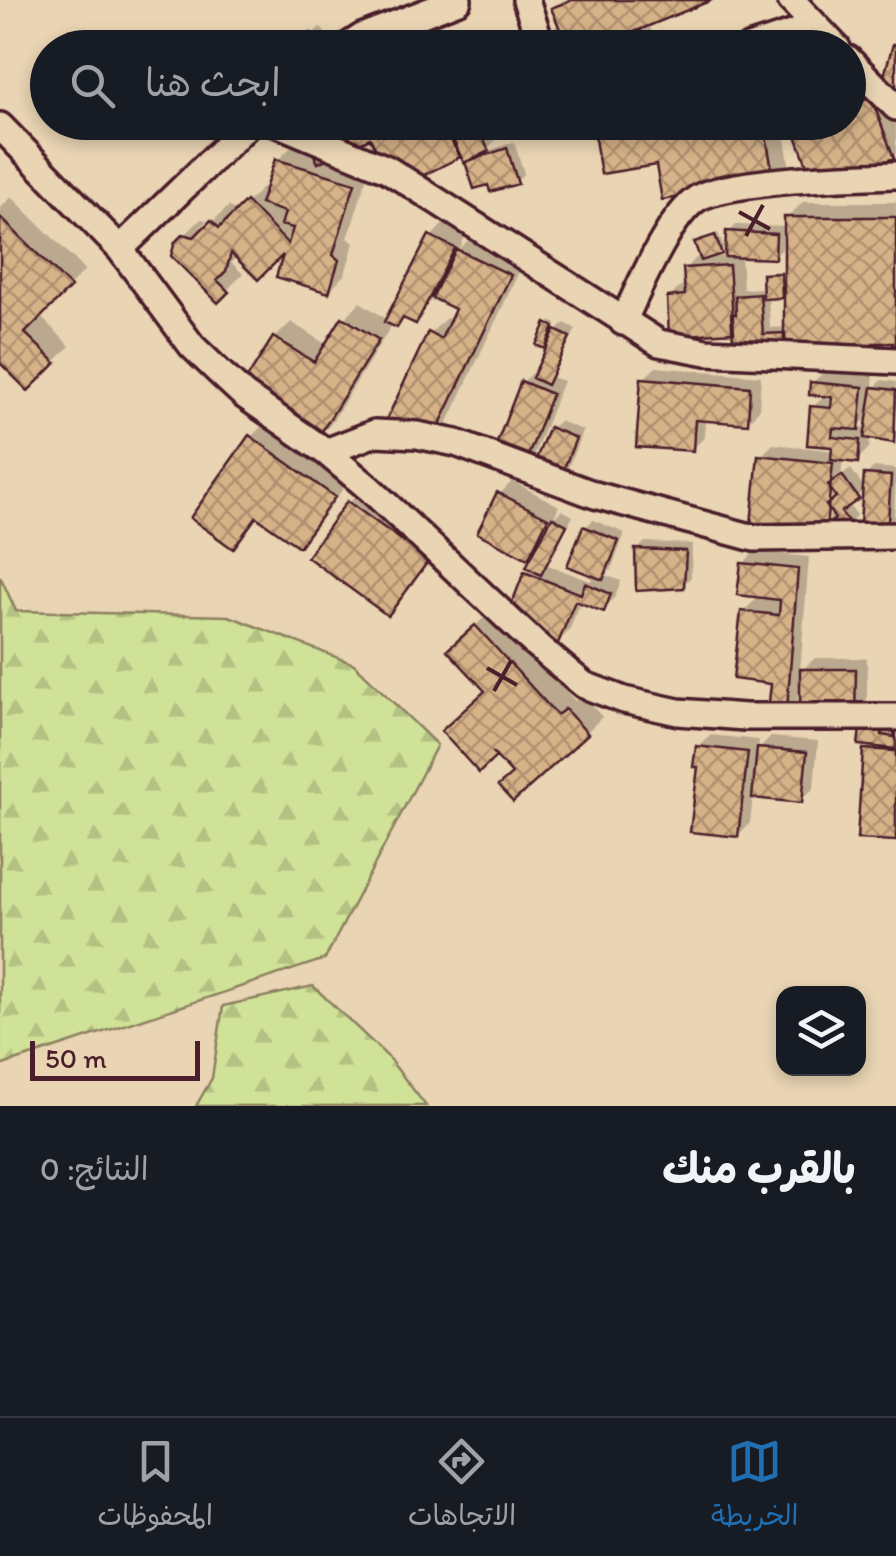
<!DOCTYPE html>
<html lang="ar">
<head>
<meta charset="utf-8">
<style>
  body { margin:0; font-family:Itim,"Playpen Sans Arabic",sans-serif; background:#20242c; color:#f1f3f6; direction:rtl }
  .controls { position:absolute; right:30px; bottom:30px; display:grid; overflow:hidden; border-radius:20px; box-shadow:0 5px 15px #0003 }
  .controls button { width:90px; height:90px; display:grid; place-items:center; padding:0; border:0; border-bottom:2px solid #363941; background:#171b24; color:#f1f3f6; font:50px sans-serif }
  .scale { position:absolute; left:30px; bottom:25px; width:170px; box-sizing:border-box; padding-left:10px; border:5px solid #4a1f2b; border-top:0; font-size:28px; line-height:35px; white-space:nowrap; color:#4a1f2b; -webkit-text-stroke:8px #e9d4b3; paint-order:stroke }
  .list { margin:0; padding:0; list-style:none }
  h2 { display:flex; justify-content:space-between; align-items:center; height:130px; margin:0; padding:0 40px; font-size:42px }
  h2 small { font-size:32px; font-weight:400; color:#9ea1a6 }
  .icon { flex:none; width:55px; height:55px; fill:none; stroke:currentColor; stroke-width:2; stroke-linecap:round; stroke-linejoin:round }
  .map { position:relative; flex:none; width:896px; height:1106px; overflow:hidden; direction:ltr }
  .search { position:absolute; background:#171b24; box-shadow:0 5px 15px #0003; left:30px; right:30px; top:30px; height:110px; display:flex; align-items:center; gap:25px; box-sizing:border-box; padding:0 35px; border-radius:55px; color:#9ea1a6; font-size:38px }
  .sheet { height:310px; background:#171b24 }
  nav { display:flex; justify-content:space-around; align-items:center; box-sizing:border-box; height:140px; border-top:2px solid #363941; background:#171b24; font-size:28px; color:#9ea1a6 }
  nav a { display:grid; justify-items:center; gap:5px }
  nav .on { color:#1f6fb2 }
  .map>svg:first-child { display:block }
</style>
</head>
<body>
<div class="map">
<svg width="896" height="1106" viewBox="0 0 896 1106">
  <defs>
    <pattern id="forest-firs" width="22" height="20" patternUnits="userSpaceOnUse" patternTransform="scale(2.5)"><rect width="22" height="20" fill="#cfe297"/><path d="M5 1l3.5 6h-7zM16 11l3.5 6h-7z" fill="#b3c182"/></pattern>
    <pattern id="building-cross-hatch" width="8" height="8" patternUnits="userSpaceOnUse" patternTransform="scale(2.5)"><rect width="8" height="8" fill="#d6b288"/><path d="M0 0l8 8M0 8l8-8" fill="none" stroke="#b0906f"/></pattern>
  </defs>
  <rect width="100%" height="100%" fill="#e9d4b3"/>
  <filter id="ink" filterUnits="userSpaceOnUse"><feTurbulence type="fractalNoise" baseFrequency=".01" numOctaves="2"/><feDisplacementMap in="SourceGraphic" scale="20" xChannelSelector="R" yChannelSelector="G"/><feConvolveMatrix kernelMatrix="1 2 1 2 8 2 1 2 1" color-interpolation-filters="sRGB"/></filter>
  <g filter="url(#ink)">
    <!-- forest -->
    <path fill="url(#forest-firs)" stroke="#8c8061" stroke-width="2.5" d="M 0,576 L 16,611 L 229,616 L 354,664 L 437,745 L 325,959 L 0,1066 Z
      M 313,986 L 387,1056 L 426,1106 L 196,1106 L 212,1078 L 223,1006 Z"/>
    <!-- shadow -->
    <path fill="#0003" fill-rule="evenodd" d="M 563,0 L 706,0 L 648,23 L 659,48 L 551,48 L 546,36 L 560,22 L 554,9 Z
      M 464,23 L 477,48 L 415,48 Z
      M 320,27 L 333,41 L 326,48 L 298,48 Z
      M 896,44 L 896,153 L 893,156 L 848,122 L 848,54 L 863,92 L 884,84 Z
      M 300,122 L 486,122 L 495,141 L 484,152 L 514,142 L 524,173 L 517,181 L 489,182 L 476,186 L 462,151 L 458,155 L 371,134 L 330,155 L 370,167 L 348,238 L 354,243 L 345,274 L 329,291 L 288,246 L 238,256 L 231,262 L 243,274 L 218,299 L 177,243 L 201,219 L 207,220 L 201,227 L 204,230 L 229,206 L 237,213 L 263,187 L 267,191 L 278,160 L 294,144 L 314,150 Z
      M 595,122 L 782,122 L 789,163 L 773,179 L 658,162 Z
      M 12,197 L 85,270 L 40,316 L 70,346 L 28,388 L 0,360 L 0,208 Z
      M 803,202 L 896,202 L 896,354 L 895,341 L 888,341 L 872,360 L 736,351 L 737,326 L 669,298 L 682,285 L 686,285 L 685,269 L 697,257 L 702,256 L 697,242 L 701,239 L 718,233 L 724,248 L 716,256 L 727,257 L 728,233 L 736,225 L 787,227 L 787,218 ZM 783,229 L 787,229 L 787,271 L 768,272 L 764,275 L 765,288 L 743,289 L 741,255 L 774,257 L 782,249 ZM 787,289 L 787,327 L 770,328 L 768,296 L 781,295 Z
      M 443,224 L 465,236 L 460,249 L 474,234 L 525,259 L 446,426 L 430,442 L 430,334 L 446,318 L 452,321 L 458,307 L 434,296 L 415,321 L 406,316 L 397,325 L 393,323 L 330,425 L 313,441 L 275,338 L 291,322 L 327,345 L 344,319 L 360,302 L 388,320 L 431,237 Z
      M 551,321 L 556,324 L 549,339 L 565,323 L 576,329 L 551,377 L 563,381 L 532,460 L 520,472 L 523,382 L 535,370 L 538,371 L 554,336 L 544,346 Z
      M 656,367 L 761,376 L 759,410 L 747,422 L 706,419 L 705,437 L 692,449 L 643,379 Z
      M 825,371 L 874,376 L 872,390 L 882,380 L 896,382 L 896,438 L 893,440 L 870,437 L 869,448 L 857,460 L 843,459 L 841,476 L 851,469 L 865,489 L 866,475 L 874,467 L 896,469 L 894,527 L 886,535 L 862,533 L 865,490 L 848,504 L 857,515 L 835,535 L 830,529 L 824,534 L 804,532 L 804,528 L 754,522 L 761,456 L 773,444 L 835,451 L 835,445 L 810,443 L 813,407 L 827,394 L 812,392 L 812,383 ZM 870,415 L 868,428 L 858,427 ZM 827,496 L 832,496 L 829,524 L 824,524 Z
      M 267,421 L 349,480 L 315,528 L 299,544 L 259,516 L 233,546 L 251,437 Z
      M 559,421 L 583,430 L 567,470 L 559,478 L 551,428 Z
      M 512,481 L 559,506 L 553,519 L 562,510 L 573,516 L 548,565 L 590,581 L 597,575 L 585,528 L 593,520 L 625,533 L 611,570 L 605,575 L 621,581 L 615,597 L 603,609 L 581,600 L 569,631 L 557,643 L 526,573 L 532,567 L 540,542 L 527,556 L 500,494 Z
      M 365,487 L 443,543 L 404,596 L 388,612 L 349,503 Z
      M 645,542 L 692,544 L 691,577 L 683,585 L 637,550 Z
      M 755,551 L 809,557 L 800,672 L 815,658 L 867,658 L 867,705 L 854,718 L 798,694 L 797,707 L 785,719 L 774,682 L 743,612 L 760,595 L 743,564 Z
      M 492,610 L 575,701 L 582,694 L 602,717 L 586,733 L 497,753 L 479,769 L 488,691 L 467,634 Z
      M 863,721 L 896,729 L 896,839 L 865,750 L 871,744 Z
      M 710,735 L 759,740 L 758,750 L 771,737 L 818,741 L 814,788 L 801,800 L 753,796 L 750,823 L 738,835 L 698,747 Z"/>
    <!-- building -->
    <path fill="url(#building-cross-hatch)" stroke="#4a1f2b" stroke-width="2.5" d="M 572,0 L 712,0 L 595,48 L 548,48 L 543,35 L 560,29 L 551,8 Z
      M 641,31 L 648,48 L 615,48 L 613,44 Z
      M 311,33 L 324,48 L 295,48 Z
      M 893,44 L 896,45 L 896,95 L 880,90 Z
      M 871,97 L 894,158 L 815,187 L 791,122 L 848,122 L 848,106 Z
      M 298,122 L 449,122 L 443,125 L 460,157 L 396,189 L 370,138 L 318,163 Z
      M 453,122 L 475,122 L 489,151 L 464,163 L 446,125 Z
      M 592,122 L 715,122 L 716,132 L 764,124 L 774,181 L 662,200 L 656,165 L 601,174 Z
      M 507,148 L 518,184 L 490,192 L 488,185 L 474,189 L 465,162 Z
      M 275,159 L 355,183 L 333,255 L 339,260 L 329,293 L 276,277 L 283,255 L 258,280 L 231,253 L 226,271 L 217,280 L 229,292 L 218,303 L 171,256 L 175,242 L 183,234 L 194,237 L 211,220 L 219,228 L 246,201 L 288,244 L 293,228 L 281,225 L 285,212 L 260,204 Z
      M 0,217 L 71,287 L 25,333 L 56,363 L 28,391 L 0,363 Z
      M 784,217 L 896,217 L 896,356 L 893,356 L 893,343 L 873,343 L 873,362 L 784,349 Z
      M 726,231 L 776,234 L 775,259 L 725,257 Z
      M 429,235 L 455,248 L 416,324 L 403,318 L 397,328 L 384,322 Z
      M 715,235 L 722,254 L 701,261 L 694,242 Z
      M 456,249 L 511,275 L 430,445 L 385,423 L 428,332 L 441,339 L 455,309 L 432,298 Z
      M 729,265 L 734,332 L 669,336 L 667,297 L 685,295 L 683,268 Z
      M 781,273 L 782,298 L 763,299 L 762,274 Z
      M 760,294 L 763,334 L 785,333 L 786,350 L 734,354 L 731,314 L 736,314 L 735,296 Z
      M 342,317 L 379,340 L 314,444 L 241,388 L 273,337 L 314,362 Z
      M 546,323 L 554,327 L 545,349 L 536,345 Z
      M 555,330 L 570,337 L 547,385 L 532,378 Z
      M 641,378 L 750,387 L 748,424 L 695,420 L 693,451 L 636,447 Z
      M 521,381 L 552,394 L 521,475 L 489,463 Z
      M 810,382 L 863,387 L 859,430 L 833,428 L 832,437 L 860,440 L 858,463 L 831,460 L 832,447 L 807,445 L 810,406 L 831,408 L 832,397 L 809,395 Z
      M 872,387 L 896,390 L 894,443 L 864,438 Z
      M 549,427 L 576,438 L 559,481 L 532,469 Z
      M 249,435 L 335,497 L 299,547 L 256,517 L 233,549 L 190,518 Z
      M 758,455 L 833,463 L 825,537 L 801,530 L 751,524 Z
      M 864,474 L 891,476 L 887,537 L 859,535 Z
      M 842,475 L 859,499 L 841,512 L 851,525 L 825,526 L 835,519 L 826,505 L 836,497 L 828,485 Z
      M 497,492 L 548,518 L 528,559 L 477,533 Z
      M 347,501 L 429,560 L 388,616 L 307,557 Z
      M 552,517 L 567,525 L 541,575 L 526,567 Z
      M 583,526 L 619,541 L 603,580 L 567,566 Z
      M 635,549 L 686,551 L 684,588 L 636,591 Z
      M 741,563 L 798,569 L 786,722 L 767,720 L 771,684 L 733,679 L 741,611 L 779,615 L 780,600 L 737,595 Z
      M 524,572 L 581,594 L 585,583 L 611,594 L 604,612 L 575,601 L 557,646 L 503,626 Z
      M 475,625 L 557,715 L 565,709 L 588,734 L 513,802 L 498,786 L 512,774 L 492,752 L 496,757 L 479,773 L 441,731 L 485,691 L 447,650 Z
      M 800,669 L 856,669 L 855,720 L 800,720 Z
      M 896,718 L 896,749 L 858,745 L 861,720 L 884,722 L 882,735 L 894,737 Z
      M 696,746 L 748,752 L 738,837 L 690,832 L 698,767 L 693,767 Z
      M 757,748 L 807,752 L 802,803 L 752,798 Z
      M 863,749 L 896,751 L 896,841 L 857,839 Z"/>
    <g fill="none" stroke-linecap="round" stroke-linejoin="round">
      <defs>
        <path id="minor" d="M 526,0 L 542,48
          M 791,0 L 837,48
          M 345,48 L 362,37 L 458,0
          M 749,48 L 816,26
          M 848,59 L 896,107
          M 274,122 L 387,169 L 659,343 L 707,352 L 896,361
          M 0,126 L 120,249 L 192,346 L 218,371 L 244,395 L 326,452 L 370,489 L 535,644 L 584,685 L 624,700 L 678,712 L 745,717 L 896,717
          M 120,249 L 251,122
          M 623,322 C 638,290 669,216 698,198 C 728,180 857,176 896,175
          M 326,452 L 375,433 L 417,435 L 456,443 L 595,495 L 754,538 L 896,536"/>
      </defs>
      <!-- minor casing -->
      <use href="#minor" stroke="#4a1f2b" stroke-width="32"/>
      <!-- minor -->
      <use href="#minor" stroke="#e9d4b3" stroke-width="25"/>
    </g>
  </g>
  <!-- ticks -->
  <path fill="none" stroke="#4a1f2b" stroke-width="4" d="M 739,212 L 770,229M 746,236 L 763,205M 487,668 L 517,685M 494,691 L 511,661"/>
</svg>
<div class="controls">
<button><svg class="icon" aria-label="layers" viewBox="0 0 24 24"><path d="M12 4l9 5-9 5-9-5zM3 14l9 5 9-5"/></svg></button>
</div>
<div class="scale">50 m</div>
<div class="search"><svg class="icon" aria-label="search" viewBox="0 0 24 24"><circle cx="10" cy="10" r="6"/><path d="M15 15l6 6"/></svg>ابحث هنا</div>
</div>
<section class="sheet">
<h2>بالقرب منك<small>النتائج: 0</small></h2>
<ul class="list">
</ul>
</section>
<nav>
<a class="on"><svg class="icon" aria-label="map" viewBox="0 0 24 24"><path d="M3 6l6-2 6 2 6-2v14l-6 2-6-2-6 2zM9 4v14M15 6v14"/></svg>الخريطة</a>
<a><svg class="icon" aria-label="directions" viewBox="0 0 24 24"><path d="M12 3l9 9-9 9-9-9zM9 14v-3h6M13 9l2 2-2 2"/></svg>الاتجاهات</a>
<a><svg class="icon" aria-label="saved" viewBox="0 0 24 24"><path d="M7 4h10v16l-5-4-5 4z"/></svg>المحفوظات</a>
</nav>
</body>
</html>
